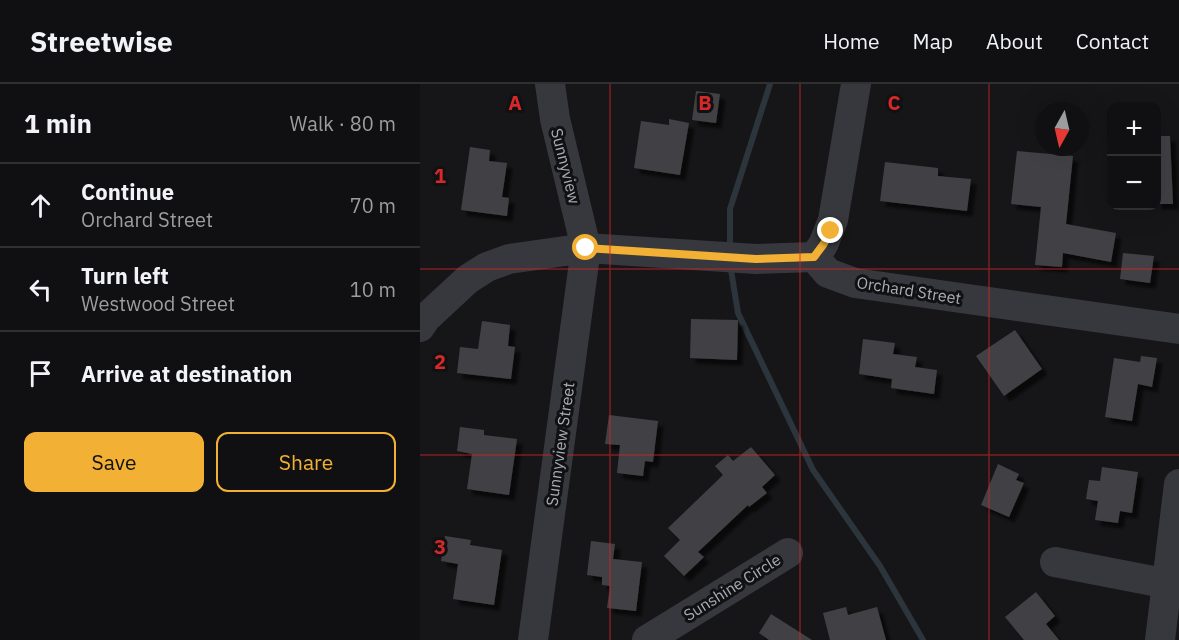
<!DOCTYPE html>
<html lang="en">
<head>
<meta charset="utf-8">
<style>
  body { margin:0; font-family:"IBM Plex Sans",sans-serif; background:#19191b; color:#f1f3f6 }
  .controls { position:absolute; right:18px; top:18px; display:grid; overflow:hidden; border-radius:12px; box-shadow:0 6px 24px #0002 }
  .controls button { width:54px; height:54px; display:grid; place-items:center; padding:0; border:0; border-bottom:2px solid #303032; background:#101012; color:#f1f3f6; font:30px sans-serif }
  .compass { position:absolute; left:615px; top:18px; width:54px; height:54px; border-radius:50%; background:#101012; box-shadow:0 6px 24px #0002; rotate:188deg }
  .stop { position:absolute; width:18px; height:18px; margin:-14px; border:4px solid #f2b134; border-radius:50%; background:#fff }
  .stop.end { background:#f2b134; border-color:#fff; box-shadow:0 2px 6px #0008 }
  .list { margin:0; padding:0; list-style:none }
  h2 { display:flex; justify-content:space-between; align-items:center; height:78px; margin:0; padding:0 24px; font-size:26px }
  h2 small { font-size:20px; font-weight:400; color:#9c9d9f }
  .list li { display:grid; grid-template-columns:39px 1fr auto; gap:18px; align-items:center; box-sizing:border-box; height:84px; padding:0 24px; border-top:2px solid #303032 }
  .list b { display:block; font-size:22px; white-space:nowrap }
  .list p { margin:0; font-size:20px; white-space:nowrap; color:#9c9d9f }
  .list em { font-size:20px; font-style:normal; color:#9c9d9f }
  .actions { display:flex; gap:12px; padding:18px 24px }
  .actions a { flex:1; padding:14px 0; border:2px solid #f2b134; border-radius:12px; text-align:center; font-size:21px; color:#f2b134 }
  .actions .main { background:#f2b134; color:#111 }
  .icon { flex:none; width:33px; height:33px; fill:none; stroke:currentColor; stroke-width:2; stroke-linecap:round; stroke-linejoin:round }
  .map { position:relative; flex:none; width:759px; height:556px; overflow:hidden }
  header { display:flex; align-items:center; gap:36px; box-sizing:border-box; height:84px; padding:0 30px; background:#101012; border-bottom:2px solid #303032 }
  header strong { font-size:28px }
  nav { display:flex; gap:33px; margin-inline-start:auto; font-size:21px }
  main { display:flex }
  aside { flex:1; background:#101012 }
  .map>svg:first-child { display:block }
</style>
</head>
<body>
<header>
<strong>Streetwise</strong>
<nav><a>Home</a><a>Map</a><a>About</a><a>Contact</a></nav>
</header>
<main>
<aside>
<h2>1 min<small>Walk · 80 m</small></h2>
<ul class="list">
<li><svg class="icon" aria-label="ahead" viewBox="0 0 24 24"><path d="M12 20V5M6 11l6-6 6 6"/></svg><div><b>Continue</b><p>Orchard Street</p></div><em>70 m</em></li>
<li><svg class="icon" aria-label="left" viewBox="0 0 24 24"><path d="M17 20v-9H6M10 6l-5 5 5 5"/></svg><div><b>Turn left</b><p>Westwood Street</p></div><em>10 m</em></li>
<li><svg class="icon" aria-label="arrive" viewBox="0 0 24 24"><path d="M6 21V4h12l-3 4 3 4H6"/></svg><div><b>Arrive at destination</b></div></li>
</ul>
<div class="actions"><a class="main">Save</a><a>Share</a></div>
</aside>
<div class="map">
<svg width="759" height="556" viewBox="0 0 759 556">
  <defs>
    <filter id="shadow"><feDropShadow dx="5.5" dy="5.5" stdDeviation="1.5" flood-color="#0009"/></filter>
  </defs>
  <rect width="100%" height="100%" fill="#161618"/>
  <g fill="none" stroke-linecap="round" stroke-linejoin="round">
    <!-- stream -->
    <path stroke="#2c353c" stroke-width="6" d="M 310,164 L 310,125 L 350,0
      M 310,180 L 318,229 L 393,386 L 460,482 L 503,556"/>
  </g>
  <!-- building -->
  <path fill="#404145" filter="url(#shadow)" d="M 276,7 L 300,10 L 296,39 L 272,36 Z
    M 249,35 L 269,39 L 260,91 L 214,84 L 221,37 L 249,41 Z
    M 736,52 L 750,52 L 753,120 L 736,120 Z
    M 50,63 L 70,66 L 69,77 L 87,79 L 82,113 L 89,114 L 87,132 L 41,126 Z
    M 597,67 L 653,72 L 646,140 L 696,149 L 691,178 L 643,169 L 642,183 L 615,181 L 621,123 L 591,120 Z
    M 465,78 L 518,84 L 518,92 L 551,95 L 547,127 L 460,117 Z
    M 703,169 L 734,172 L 730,199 L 700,195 Z
    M 271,235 L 318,236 L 317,276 L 270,274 Z
    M 62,237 L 90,241 L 88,262 L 95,263 L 91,295 L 37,289 L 40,263 L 58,265 Z
    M 595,246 L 622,285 L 584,312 L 556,272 Z
    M 443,255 L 475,259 L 473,270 L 497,273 L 495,283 L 517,286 L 514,310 L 471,304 L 472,295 L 439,290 Z
    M 721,272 L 737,274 L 732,303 L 718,300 L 712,337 L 685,333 L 694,274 L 720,278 Z
    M 189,331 L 238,337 L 233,378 L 225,377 L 223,392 L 197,389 L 200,361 L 185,360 Z
    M 40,343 L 64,346 L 64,351 L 97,355 L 89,411 L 47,405 L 52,370 L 37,367 Z
    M 331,363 L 355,391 L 342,403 L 347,409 L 329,423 L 328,421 L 278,468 L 284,473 L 264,492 L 244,472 L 260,456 L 248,444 L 303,391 L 295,382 L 308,371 L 313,377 Z
    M 578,380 L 599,390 L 596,396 L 604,399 L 589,433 L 561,421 Z
    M 682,383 L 718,388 L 712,429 L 700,427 L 698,439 L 675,436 L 678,417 L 666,415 L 669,396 L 680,397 Z
    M 25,452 L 51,456 L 50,461 L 82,466 L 74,521 L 33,515 L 38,480 L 21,477 Z
    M 171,457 L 195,460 L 193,475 L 222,478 L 216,527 L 187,524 L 190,502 L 182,501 L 182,493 L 167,491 Z
    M 616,508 L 635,532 L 626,540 L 639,556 L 604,556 L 585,533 Z
    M 426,523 L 428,531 L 457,523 L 466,556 L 410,556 L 403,529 Z
    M 351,530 L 392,556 L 349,556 L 339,549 Z"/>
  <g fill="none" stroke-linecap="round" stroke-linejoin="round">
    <!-- minor -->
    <path stroke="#37383d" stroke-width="30" d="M 394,173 L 403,161 L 413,136 L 436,0
      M 0,243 L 6,234 L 48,195 L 67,183 L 89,175 L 166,164 L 336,175 L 394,173 L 408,189 L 435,199 L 759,245
      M 635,478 L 759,502
      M 113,556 L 166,164 L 135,35 L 130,0
      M 227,556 L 368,469
      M 740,556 L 759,400"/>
  </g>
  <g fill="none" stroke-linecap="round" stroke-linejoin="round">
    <!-- route -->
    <path stroke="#f2b134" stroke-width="8" d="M 166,164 L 336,175 L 394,173 L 403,161 L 411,147"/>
  </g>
  <!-- grid -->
  <path fill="none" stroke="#d62828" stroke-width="1.5" stroke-opacity="0.55" d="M 190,0 L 190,556M 380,0 L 380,556M 569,0 L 569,556M 0,185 L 759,185M 0,371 L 759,371"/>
  <g text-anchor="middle" stroke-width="6" stroke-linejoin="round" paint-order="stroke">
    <!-- street labels -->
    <g font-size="16" fill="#a8adb8" stroke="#111113">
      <text transform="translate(146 82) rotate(76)" y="6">Sunnyview</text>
      <text transform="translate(489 206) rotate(9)" y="6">Orchard Street</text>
      <text transform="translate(140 360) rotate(-82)" y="6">Sunnyview Street</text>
      <text transform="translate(312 503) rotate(-32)" y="6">Sunshine Circle</text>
    </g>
  </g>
  <g font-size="20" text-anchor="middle" font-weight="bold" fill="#d62828" stroke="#111113" stroke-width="6" stroke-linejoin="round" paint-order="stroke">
    <text x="95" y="26">A</text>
    <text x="285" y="26">B</text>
    <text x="474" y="26">C</text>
    <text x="20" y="99">1</text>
    <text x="20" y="285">2</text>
    <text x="20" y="470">3</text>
  </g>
</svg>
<div class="controls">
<button>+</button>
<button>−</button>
</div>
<svg class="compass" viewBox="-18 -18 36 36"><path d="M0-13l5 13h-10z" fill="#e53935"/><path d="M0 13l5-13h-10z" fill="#9c9d9f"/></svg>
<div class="stop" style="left:166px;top:164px"></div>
<div class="stop end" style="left:411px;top:147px"></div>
</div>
</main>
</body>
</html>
